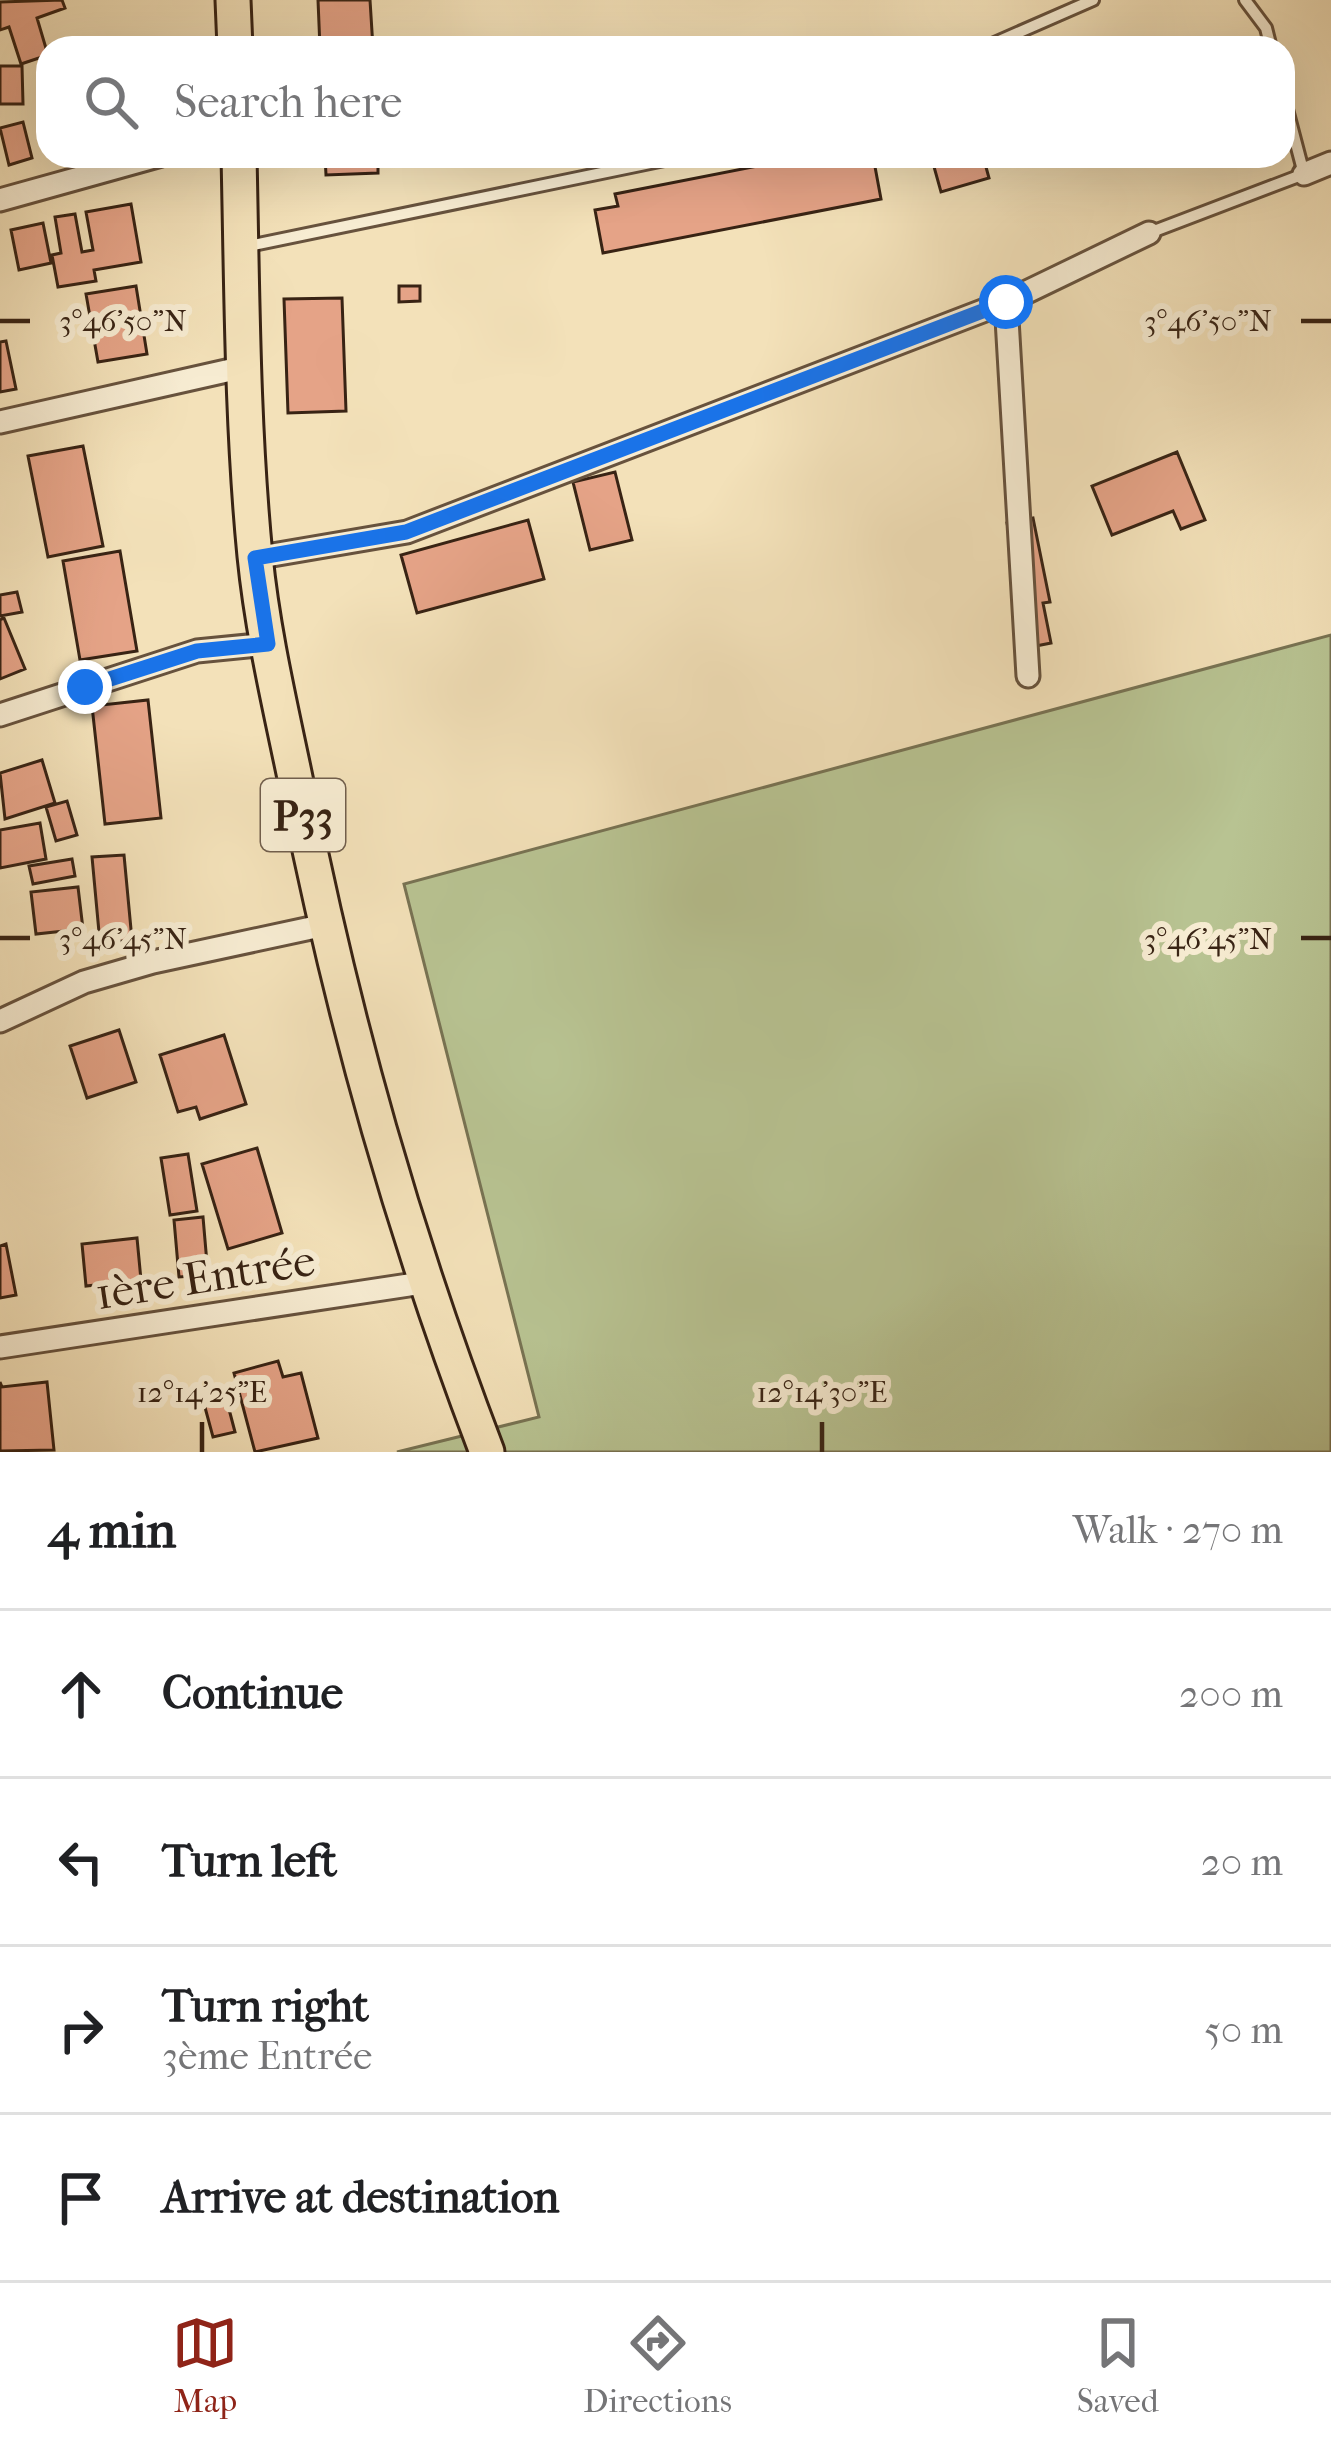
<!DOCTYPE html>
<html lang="en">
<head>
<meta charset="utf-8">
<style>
  body { margin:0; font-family:"IM FELL French Canon",serif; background:#f6f6f6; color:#202124 }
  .stop { position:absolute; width:36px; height:36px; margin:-27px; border:9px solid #1a73e8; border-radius:50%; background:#fff }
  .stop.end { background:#1a73e8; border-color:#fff; box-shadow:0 3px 12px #0008 }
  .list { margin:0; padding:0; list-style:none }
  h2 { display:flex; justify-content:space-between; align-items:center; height:156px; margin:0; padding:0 48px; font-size:51px }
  h2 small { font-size:39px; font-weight:400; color:#757577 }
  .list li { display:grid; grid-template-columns:78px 1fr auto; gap:36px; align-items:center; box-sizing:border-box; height:168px; padding:0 48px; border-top:3px solid #e0e0e0 }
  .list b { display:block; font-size:45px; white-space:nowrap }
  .list p { margin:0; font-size:39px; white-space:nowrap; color:#757577 }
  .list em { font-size:39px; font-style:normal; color:#757577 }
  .icon { flex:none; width:66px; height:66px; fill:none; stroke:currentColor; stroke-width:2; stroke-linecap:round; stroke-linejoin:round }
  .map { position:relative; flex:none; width:1331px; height:1452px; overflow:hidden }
  .search { position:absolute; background:#fff; box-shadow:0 12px 48px #0002; left:36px; right:36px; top:36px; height:132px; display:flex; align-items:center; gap:30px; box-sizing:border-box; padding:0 42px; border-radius:36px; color:#757577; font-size:45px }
  .sheet { height:828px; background:#fff }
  nav { display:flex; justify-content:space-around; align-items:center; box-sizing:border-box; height:168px; border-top:3px solid #e0e0e0; background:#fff; font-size:33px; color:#757577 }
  nav a { display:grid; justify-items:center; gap:6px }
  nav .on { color:#8f2418 }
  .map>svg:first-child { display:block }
</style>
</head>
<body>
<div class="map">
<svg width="1331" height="1452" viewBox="0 0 1331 1452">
  <rect width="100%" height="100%" fill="#f3e1b9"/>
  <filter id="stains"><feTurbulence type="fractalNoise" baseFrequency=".00167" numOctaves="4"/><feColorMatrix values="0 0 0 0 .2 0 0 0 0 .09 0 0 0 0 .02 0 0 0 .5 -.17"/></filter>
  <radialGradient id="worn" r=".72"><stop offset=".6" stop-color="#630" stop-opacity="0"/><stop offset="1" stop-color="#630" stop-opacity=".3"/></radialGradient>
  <!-- green -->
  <path fill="#b8c392" stroke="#787353" stroke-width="3" d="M 1331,635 L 1331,1452 L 397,1452 L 539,1417 L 404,884 Z"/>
  <!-- building -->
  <path fill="#e5a387" stroke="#382314" stroke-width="3" d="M 62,0 L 65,8 L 37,18 L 48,55 L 21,64 L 9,27 L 0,30 L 0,2 Z
    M 318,0 L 370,0 L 373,48 L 320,48 Z
    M 0,66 L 22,66 L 23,104 L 0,104 Z
    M 23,122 L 32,158 L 9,165 L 0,128 Z
    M 325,156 L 378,156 L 378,173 L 326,175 Z
    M 808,156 L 873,156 L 881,199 L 603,253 L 595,210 L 618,206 L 615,194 Z
    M 931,156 L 983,156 L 989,178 L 941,192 Z
    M 131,204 L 141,262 L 94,270 L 96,281 L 58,287 L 52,255 L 61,253 L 55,217 L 75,214 L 82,252 L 93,250 L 86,212 Z
    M 43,223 L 51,263 L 19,270 L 11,230 Z
    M 136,286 L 147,354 L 98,362 L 86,294 Z
    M 399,286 L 420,286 L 420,301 L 399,302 Z
    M 342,298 L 346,411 L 288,413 L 284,299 Z
    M 6,341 L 16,389 L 0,392 L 0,342 Z
    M 83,446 L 103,546 L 48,557 L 28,456 Z
    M 1177,452 L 1205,520 L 1181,529 L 1173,511 L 1112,535 L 1092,486 Z
    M 615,472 L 632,540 L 590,550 L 573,482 Z
    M 1033,518 L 1050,602 L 1043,603 L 1051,643 L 1031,647 L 1007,523 Z
    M 528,520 L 544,579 L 417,613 L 401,555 Z
    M 120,551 L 137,651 L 80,660 L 63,561 Z
    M 17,592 L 22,612 L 0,616 L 0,595 Z
    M 4,618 L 25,669 L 0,679 L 0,620 Z
    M 148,700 L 161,818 L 105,824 L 92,706 Z
    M 42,760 L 55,803 L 5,819 L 0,773 Z
    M 67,801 L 77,835 L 56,841 L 46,807 Z
    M 40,823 L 46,859 L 0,868 L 0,830 Z
    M 124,855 L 132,940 L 100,943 L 92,857 Z
    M 72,859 L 75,876 L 33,884 L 29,866 Z
    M 78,887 L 83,929 L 36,934 L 31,892 Z
    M 119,1030 L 136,1082 L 87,1098 L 70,1046 Z
    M 224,1035 L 246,1104 L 200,1119 L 196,1107 L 178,1112 L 160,1055 Z
    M 257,1148 L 282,1233 L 228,1249 L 202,1164 Z
    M 188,1154 L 197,1211 L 170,1215 L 161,1158 Z
    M 203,1217 L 208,1275 L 179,1277 L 174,1220 Z
    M 137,1238 L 141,1280 L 86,1286 L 82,1244 Z
    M 6,1244 L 16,1295 L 0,1298 L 0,1246 Z
    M 278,1361 L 283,1377 L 301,1373 L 318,1438 L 255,1452 L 234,1373 Z
    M 0,1382 L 2,1387 L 47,1382 L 54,1450 L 0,1451 Z
    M 225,1394 L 235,1432 L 213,1437 L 203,1400 Z"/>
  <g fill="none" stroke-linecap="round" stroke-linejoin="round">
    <defs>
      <path id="lane" d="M 1245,0 L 1266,28 L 1271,48
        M 983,48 L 1093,0
        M 1149,233 L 1304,174 L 1283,94
        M 244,247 L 684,156"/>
      <path id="street" d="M 1304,174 L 1331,163
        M 0,200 L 158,156
        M 1006,302 L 1028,676
        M 0,422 L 244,367
        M 255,558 L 407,532 L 1006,302 L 1149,233
        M 0,715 L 197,651 L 268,644
        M 0,1021 L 84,982 L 153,962 L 325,925
        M 0,1347 L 422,1283"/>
      <path id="primary" d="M 233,0 L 235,48
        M 239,156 C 242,289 242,423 255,556 C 263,637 283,718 299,797 C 345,1026 404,1235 487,1452"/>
    </defs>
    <!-- lane casing -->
    <use href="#lane" stroke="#67523d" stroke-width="16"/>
    <!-- street casing -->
    <use href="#street" stroke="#67523d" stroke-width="27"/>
    <!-- primary casing -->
    <use href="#primary" stroke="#382314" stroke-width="39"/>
    <!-- lane -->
    <use href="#lane" stroke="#f7ecd2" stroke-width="10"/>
    <!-- street -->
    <use href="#street" stroke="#f7ecd2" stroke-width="21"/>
    <!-- primary -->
    <use href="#primary" stroke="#f3e1b9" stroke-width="33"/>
  </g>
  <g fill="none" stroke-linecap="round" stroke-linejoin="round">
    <!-- route -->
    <path stroke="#1a73e8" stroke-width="15" d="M 85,687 L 197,651 L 268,644 L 255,558 L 406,532 L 1006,302"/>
  </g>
  <!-- ticks -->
  <path fill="none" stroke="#382314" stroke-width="4.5" d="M 0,321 L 30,321M 1301,321 L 1331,321M 0,938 L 30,938M 1301,938 L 1331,938M 202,1422 L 202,1452M 822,1422 L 822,1452"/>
  <g text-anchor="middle" stroke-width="12" stroke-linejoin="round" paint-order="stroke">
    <!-- shield labels -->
    <rect fill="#f7ecd2" stroke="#715f4d" stroke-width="3" x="261" y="779" width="84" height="72" rx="9"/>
    <g font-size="42" font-weight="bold" fill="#382314">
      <text x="303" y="830">P33</text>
    </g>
    <!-- street labels -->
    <g font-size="45" fill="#382314" stroke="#f7ecd2">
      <text transform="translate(205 1276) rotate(-9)" y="16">1ère Entrée</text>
    </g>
  </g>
  <g font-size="30" text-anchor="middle" fill="#382314" stroke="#f7ecd2" stroke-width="12" stroke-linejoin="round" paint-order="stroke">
    <text x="123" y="331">3°46'50"N</text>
    <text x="1208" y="331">3°46'50"N</text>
    <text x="123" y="949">3°46'45"N</text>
    <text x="1208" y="949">3°46'45"N</text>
    <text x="202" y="1402">12°14'25"E</text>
    <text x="822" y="1402">12°14'30"E</text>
  </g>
  <rect width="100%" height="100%" filter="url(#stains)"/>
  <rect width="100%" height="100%" fill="url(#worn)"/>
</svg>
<div class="stop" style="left:1006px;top:302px"></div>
<div class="stop end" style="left:85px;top:687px"></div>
<div class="search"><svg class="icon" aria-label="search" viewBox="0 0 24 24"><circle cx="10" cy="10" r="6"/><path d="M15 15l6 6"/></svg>Search here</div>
</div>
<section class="sheet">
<h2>4 min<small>Walk · 270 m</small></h2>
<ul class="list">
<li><svg class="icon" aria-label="ahead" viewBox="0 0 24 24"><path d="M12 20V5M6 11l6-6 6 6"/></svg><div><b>Continue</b></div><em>200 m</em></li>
<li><svg class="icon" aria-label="left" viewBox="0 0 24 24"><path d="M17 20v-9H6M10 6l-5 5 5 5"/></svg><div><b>Turn left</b></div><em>20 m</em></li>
<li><svg class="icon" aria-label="right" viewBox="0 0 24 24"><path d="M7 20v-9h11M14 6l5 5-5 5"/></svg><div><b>Turn right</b><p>3ème Entrée</p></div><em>50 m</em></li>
<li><svg class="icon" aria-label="arrive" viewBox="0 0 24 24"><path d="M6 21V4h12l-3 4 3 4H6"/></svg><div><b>Arrive at destination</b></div></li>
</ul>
</section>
<nav>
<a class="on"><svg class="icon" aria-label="map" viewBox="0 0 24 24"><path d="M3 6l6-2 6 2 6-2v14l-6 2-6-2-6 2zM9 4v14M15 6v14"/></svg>Map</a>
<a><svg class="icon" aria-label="directions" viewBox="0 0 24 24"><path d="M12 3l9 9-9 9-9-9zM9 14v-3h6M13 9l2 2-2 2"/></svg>Directions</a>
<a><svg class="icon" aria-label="saved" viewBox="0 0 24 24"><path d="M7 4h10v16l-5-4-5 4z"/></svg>Saved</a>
</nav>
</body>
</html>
